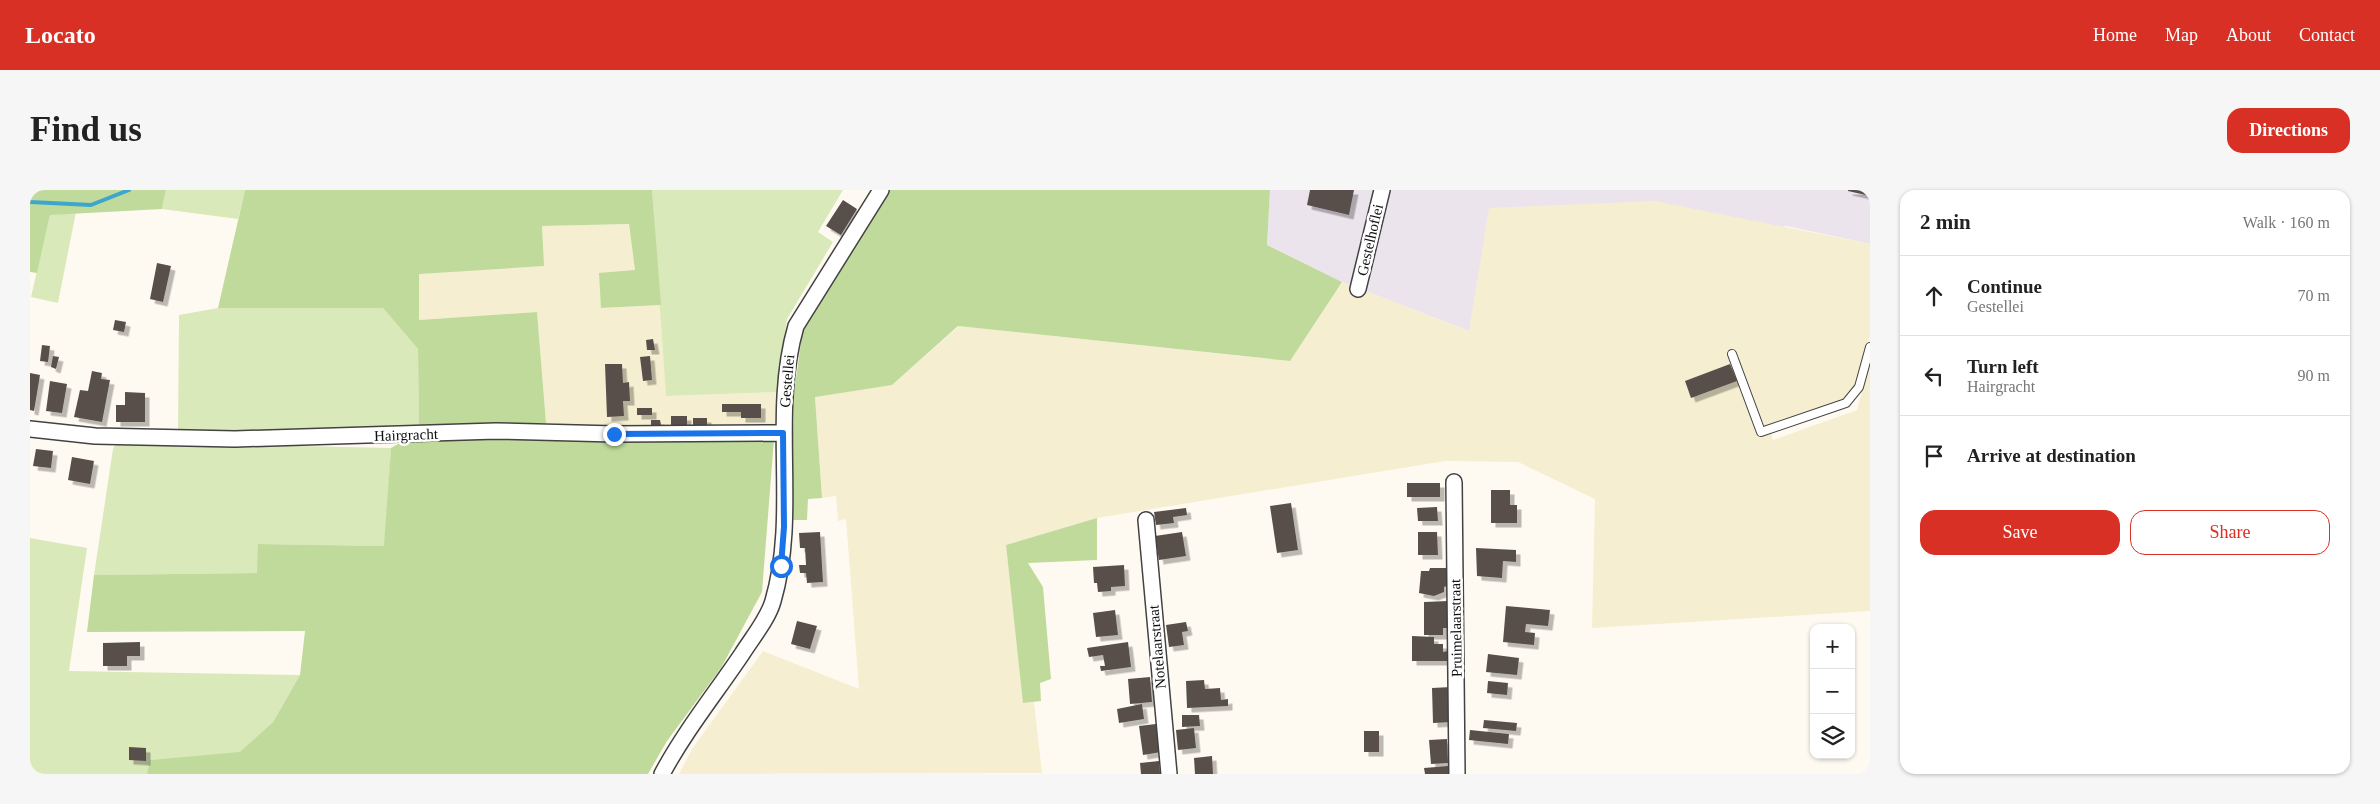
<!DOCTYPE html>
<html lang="en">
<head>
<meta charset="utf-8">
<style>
  body { margin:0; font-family:"Times New Roman",serif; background:#f6f6f6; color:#222 }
  .controls { position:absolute; right:15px; bottom:15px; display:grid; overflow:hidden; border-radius:10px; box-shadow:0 1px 4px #0004 }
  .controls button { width:45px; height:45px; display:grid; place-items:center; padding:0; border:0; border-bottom:1px solid #e0e0e0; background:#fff; color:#222; font:25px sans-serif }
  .stop { position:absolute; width:15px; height:15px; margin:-11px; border:4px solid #1a73e8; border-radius:50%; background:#fff }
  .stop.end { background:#1a73e8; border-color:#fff; box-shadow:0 1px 5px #0008 }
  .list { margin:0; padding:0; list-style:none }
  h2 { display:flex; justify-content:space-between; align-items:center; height:65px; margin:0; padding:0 20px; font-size:21px }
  h2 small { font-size:16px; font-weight:400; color:#767676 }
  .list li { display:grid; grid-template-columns:32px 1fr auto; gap:15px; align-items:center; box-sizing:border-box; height:80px; padding:0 20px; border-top:1px solid #e0e0e0 }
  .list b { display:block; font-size:19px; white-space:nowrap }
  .list p { margin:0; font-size:16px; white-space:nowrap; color:#767676 }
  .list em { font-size:16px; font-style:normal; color:#767676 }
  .actions { display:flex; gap:10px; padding:15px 20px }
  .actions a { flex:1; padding:11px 0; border:1px solid #d93025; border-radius:15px; text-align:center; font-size:18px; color:#d93025 }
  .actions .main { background:#d93025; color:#fff }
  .icon { flex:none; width:28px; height:28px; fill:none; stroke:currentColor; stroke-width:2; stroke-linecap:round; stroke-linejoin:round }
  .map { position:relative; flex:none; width:1840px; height:584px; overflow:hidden; border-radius:15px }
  header { display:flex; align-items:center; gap:30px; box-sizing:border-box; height:70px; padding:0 25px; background:#d93025; color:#fff }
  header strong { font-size:24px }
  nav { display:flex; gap:28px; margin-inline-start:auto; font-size:18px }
  .intro { display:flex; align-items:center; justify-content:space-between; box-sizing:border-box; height:120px; padding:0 30px }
  h1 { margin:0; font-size:35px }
  .button { padding:12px 22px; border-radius:15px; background:#d93025; color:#fff; font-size:18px; font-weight:700 }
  main { display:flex; gap:30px; padding:0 30px }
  aside { flex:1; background:#fff; border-radius:15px; box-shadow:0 1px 4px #0004 }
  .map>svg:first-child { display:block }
</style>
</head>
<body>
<header>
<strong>Locato</strong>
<nav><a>Home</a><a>Map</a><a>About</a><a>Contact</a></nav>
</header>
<div class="intro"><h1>Find us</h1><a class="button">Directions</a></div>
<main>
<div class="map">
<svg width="1840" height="584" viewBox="0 0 1840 584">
  <defs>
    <filter id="shadow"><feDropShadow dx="4.5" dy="4.5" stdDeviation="0" flood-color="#0004"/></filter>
  </defs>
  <rect width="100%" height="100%" fill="#fffaf1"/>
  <!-- industrial -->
  <path fill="#ebe4ed" d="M 1240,0 L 1840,0 L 1840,54 L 1756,36 L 1439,141 L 1312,92 L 1237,55 Z"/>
  <!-- farmland -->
  <path fill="#f5eed1" d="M 1625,11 L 1840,54 L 1840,147 L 1827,195 L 1811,211 L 1740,239 L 1743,250 L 1827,220 L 1840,170 L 1840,421 L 1562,438 L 1565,309 L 1488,272 L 1415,271 L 1067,328 L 976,355 L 994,513 L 1004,512 L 1012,583 L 649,584 L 662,559 L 733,461 L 829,499 L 816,329 L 808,331 L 806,306 L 792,308 L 785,206 L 862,195 L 929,136 L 1259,171 L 1312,92 L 1439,141 L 1459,18 Z
    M 599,34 L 605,80 L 571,118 L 631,115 L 636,206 L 747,202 L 746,236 L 583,238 L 516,233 L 507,122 L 389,130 L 389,83 L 513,76 L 512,36 Z"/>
  <!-- green -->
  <path fill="#d9e9ba" d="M 136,0 L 215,0 L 208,29 L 132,19 Z
    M 622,0 L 813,0 L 788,42 L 803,52 L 757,129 L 747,202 L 636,206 Z
    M 46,22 L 28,113 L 1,107 L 20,25 Z
    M 188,118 L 353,118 L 388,159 L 389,242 L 148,242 L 149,125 Z
    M 87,252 L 361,258 L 355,356 L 228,354 L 228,383 L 64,385 L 83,259 Z
    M 0,348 L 57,358 L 39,481 L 270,485 L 243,532 L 210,563 L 121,570 L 117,584 L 0,584 Z"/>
  <!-- forest -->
  <path fill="#bfda9a" d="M 0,0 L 136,0 L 132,19 L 20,25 L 7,83 L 0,82 Z
    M 215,0 L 622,0 L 631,115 L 571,118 L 569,83 L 605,80 L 599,34 L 512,36 L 514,76 L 389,84 L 389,130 L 507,122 L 516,233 L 397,241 L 744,249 L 732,402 L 691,478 L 637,551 L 618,584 L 117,584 L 120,570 L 210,562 L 243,532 L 270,485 L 275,441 L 57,442 L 64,385 L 227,383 L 228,354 L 354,356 L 361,258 L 389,242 L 388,159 L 353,118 L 188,118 Z
    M 857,0 L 1240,0 L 1237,55 L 1312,92 L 1260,171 L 928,136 L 862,195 L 785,207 L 792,308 L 778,309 L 777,330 L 761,330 L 764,203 L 773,138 Z
    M 1067,328 L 1067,370 L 998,373 L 1013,397 L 1021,489 L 1010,493 L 1011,511 L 993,513 L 976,355 Z"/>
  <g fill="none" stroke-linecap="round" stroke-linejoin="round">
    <!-- stream -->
    <path stroke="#3ea5cc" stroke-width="4" d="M 0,12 L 61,15 L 99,0"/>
  </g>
  <!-- building -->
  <path fill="#584f4b" filter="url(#shadow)" d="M 1280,0 L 1324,0 L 1319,25 L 1277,15 Z
    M 1818,0 L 1840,0 L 1840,6 L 1818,1 Z
    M 813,10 L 827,19 L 811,45 L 796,36 Z
    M 127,73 L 141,76 L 133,112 L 120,109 Z
    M 85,130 L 96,132 L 94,142 L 83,140 Z
    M 623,149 L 625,160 L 617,160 L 616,150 Z
    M 12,155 L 20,156 L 18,172 L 10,171 Z
    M 23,166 L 29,167 L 26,179 L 21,177 Z
    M 620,166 L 622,190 L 613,191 L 610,167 Z
    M 575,174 L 592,174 L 593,193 L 599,192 L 600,211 L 593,211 L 594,226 L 577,227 Z
    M 1700,174 L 1707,191 L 1661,208 L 1655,191 Z
    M 62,181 L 72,183 L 71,189 L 80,190 L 72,232 L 44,227 L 50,200 L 58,201 Z
    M 0,183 L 10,185 L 4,221 L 0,220 Z
    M 20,191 L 37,194 L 32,223 L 16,221 Z
    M 95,202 L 115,203 L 115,232 L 86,232 L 86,215 L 95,215 Z
    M 692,214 L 731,214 L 731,228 L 711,228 L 711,222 L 692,222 Z
    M 607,218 L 622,218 L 622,225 L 607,225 Z
    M 641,226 L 657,226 L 657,236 L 641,236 Z
    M 663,228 L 677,228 L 677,236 L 663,236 Z
    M 621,230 L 630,230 L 631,235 L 621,235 Z
    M 6,259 L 23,261 L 21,278 L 3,276 Z
    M 42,267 L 64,271 L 60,294 L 38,290 Z
    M 1377,293 L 1410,293 L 1410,307 L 1377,307 Z
    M 1461,300 L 1480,300 L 1480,315 L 1487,315 L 1487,333 L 1461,333 Z
    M 1261,313 L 1268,360 L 1247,363 L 1240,316 Z
    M 1407,317 L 1408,331 L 1388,331 L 1387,318 Z
    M 1156,318 L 1157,325 L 1143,327 L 1144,333 L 1126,335 L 1124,322 Z
    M 790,342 L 793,392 L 777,393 L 776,383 L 770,383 L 769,375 L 776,375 L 775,358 L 770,358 L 769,343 Z
    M 1152,342 L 1156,366 L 1129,370 L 1125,346 Z
    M 1388,342 L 1407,342 L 1408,365 L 1388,365 Z
    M 1446,358 L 1486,360 L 1486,372 L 1473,371 L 1472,388 L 1447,386 Z
    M 1094,375 L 1095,396 L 1081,397 L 1081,401 L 1068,402 L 1067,393 L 1064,393 L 1063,377 Z
    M 1400,378 L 1417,378 L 1417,396 L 1414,397 L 1414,402 L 1404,406 L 1389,403 L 1391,381 L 1399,381 Z
    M 1418,411 L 1419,438 L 1413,438 L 1413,445 L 1394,445 L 1394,412 Z
    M 1476,416 L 1520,420 L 1518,436 L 1496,434 L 1495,442 L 1505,443 L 1504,455 L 1473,452 Z
    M 1085,420 L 1088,445 L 1066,447 L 1063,423 Z
    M 767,431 L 787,436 L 780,459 L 761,454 Z
    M 1156,432 L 1158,441 L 1152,442 L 1154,455 L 1139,457 L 1136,435 Z
    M 1382,446 L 1404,447 L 1404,454 L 1413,454 L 1413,462 L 1418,461 L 1418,471 L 1382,471 Z
    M 110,452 L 110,466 L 97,466 L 97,476 L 73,476 L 73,453 Z
    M 1098,452 L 1101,477 L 1071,481 L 1070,476 L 1075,476 L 1073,465 L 1059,467 L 1057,458 Z
    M 1458,464 L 1489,468 L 1487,485 L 1456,482 Z
    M 1120,487 L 1122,512 L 1100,514 L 1098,489 Z
    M 1174,490 L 1175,499 L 1190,498 L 1191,510 L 1198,509 L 1198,516 L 1157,518 L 1156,491 Z
    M 1458,491 L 1478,493 L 1477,505 L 1457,503 Z
    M 1421,497 L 1422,532 L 1403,533 L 1402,498 Z
    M 1112,514 L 1114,529 L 1089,533 L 1087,519 Z
    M 1152,525 L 1169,525 L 1170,536 L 1152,537 Z
    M 1454,530 L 1487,533 L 1486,541 L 1453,538 Z
    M 1126,534 L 1131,562 L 1113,565 L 1109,536 Z
    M 1164,538 L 1166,558 L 1148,560 L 1146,540 Z
    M 1440,540 L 1479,544 L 1478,554 L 1439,550 Z
    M 1334,541 L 1349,541 L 1349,562 L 1334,562 Z
    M 1417,549 L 1418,573 L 1401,574 L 1399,550 Z
    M 99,557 L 116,558 L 116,571 L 99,570 Z
    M 1182,566 L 1183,584 L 1165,584 L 1164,568 Z
    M 1129,571 L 1130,584 L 1111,584 L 1110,573 Z
    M 1418,576 L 1418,584 L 1395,584 L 1394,578 Z"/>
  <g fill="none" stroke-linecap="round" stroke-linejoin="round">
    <defs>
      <path id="service" d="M 1702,164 L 1731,242 L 1816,213 L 1829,197 L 1840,157"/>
      <path id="minor" d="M 1328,99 L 1352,0
        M 0,239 L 65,246 L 205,249 L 466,241 L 585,244 L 753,243
        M 1424,292 L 1427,584
        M 1116,330 L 1139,584
        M 632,584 C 655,541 685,504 712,464 C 722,448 738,429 743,411 C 769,322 740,226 766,136 L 851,0"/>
    </defs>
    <!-- service casing -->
    <use href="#service" stroke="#424242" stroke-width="10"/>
    <!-- minor casing -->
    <use href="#minor" stroke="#424242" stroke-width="18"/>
    <!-- service -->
    <use href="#service" stroke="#fff" stroke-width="8"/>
    <!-- minor -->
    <use href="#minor" stroke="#fff" stroke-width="15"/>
  </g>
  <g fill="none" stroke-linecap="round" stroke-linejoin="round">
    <!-- route -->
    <path stroke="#1a73e8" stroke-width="6" d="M 584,244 L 753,243 L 754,337 L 751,376"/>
  </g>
  <g text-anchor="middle" stroke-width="5" stroke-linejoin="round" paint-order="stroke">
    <!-- street labels -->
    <g font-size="15" fill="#0f0f0f" stroke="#fff">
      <text transform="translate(1340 50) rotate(-77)" y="5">Gestelhoflei</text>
      <text transform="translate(757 191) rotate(-85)" y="5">Gestellei</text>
      <text transform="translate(376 245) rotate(-2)" y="5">Hairgracht</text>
      <text transform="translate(1426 438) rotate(-91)" y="5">Pruimelaarstraat</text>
      <text transform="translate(1127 457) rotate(-95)" y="5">Notelaarstraat</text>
    </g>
  </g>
</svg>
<div class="controls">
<button>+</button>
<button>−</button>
<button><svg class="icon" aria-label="layers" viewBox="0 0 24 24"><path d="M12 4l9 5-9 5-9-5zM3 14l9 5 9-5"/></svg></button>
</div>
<div class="stop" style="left:751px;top:376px"></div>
<div class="stop end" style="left:584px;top:244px"></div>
</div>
<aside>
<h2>2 min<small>Walk · 160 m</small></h2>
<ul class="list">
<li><svg class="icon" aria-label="ahead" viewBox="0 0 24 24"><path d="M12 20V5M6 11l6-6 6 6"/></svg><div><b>Continue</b><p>Gestellei</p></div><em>70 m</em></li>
<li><svg class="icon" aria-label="left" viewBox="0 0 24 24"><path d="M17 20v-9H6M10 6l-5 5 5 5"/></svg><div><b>Turn left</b><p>Hairgracht</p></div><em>90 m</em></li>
<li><svg class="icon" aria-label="arrive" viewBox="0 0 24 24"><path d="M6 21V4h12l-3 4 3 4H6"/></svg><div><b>Arrive at destination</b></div></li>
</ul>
<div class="actions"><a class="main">Save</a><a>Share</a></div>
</aside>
</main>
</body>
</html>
